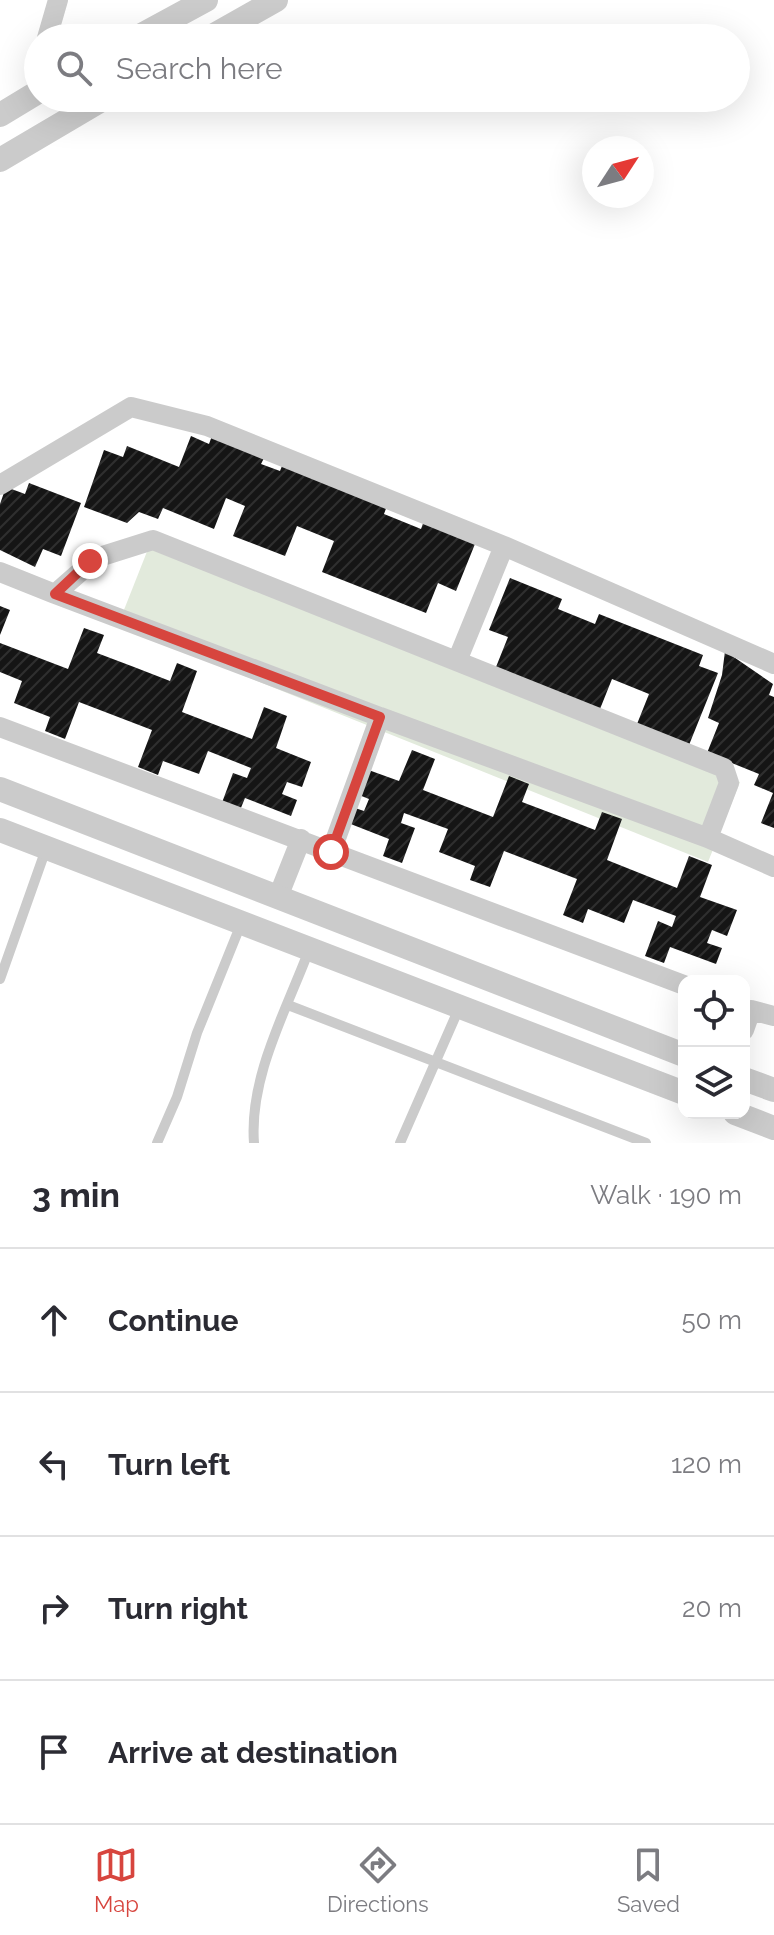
<!DOCTYPE html>
<html lang="en">
<head>
<meta charset="utf-8">
<style>
  body { margin:0; font-family:Raleway,sans-serif; background:#f2f2f3; color:#2b2b33 }
  .controls { position:absolute; right:24px; bottom:24px; display:grid; overflow:hidden; border-radius:16px; box-shadow:0 8px 32px #0002 }
  .controls button { width:72px; height:72px; display:grid; place-items:center; padding:0; border:0; border-bottom:2px solid #e1e1e2; background:#fff; color:#2b2b33; font:40px sans-serif }
  .compass { position:absolute; left:582px; top:136px; width:72px; height:72px; border-radius:50%; background:#fff; box-shadow:0 8px 32px #0002; rotate:54deg }
  .stop { position:absolute; width:24px; height:24px; margin:-18px; border:6px solid #d7453e; border-radius:50%; background:#fff }
  .stop.end { background:#d7453e; border-color:#fff; box-shadow:0 2px 8px #0008 }
  .list { margin:0; padding:0; list-style:none }
  h2 { display:flex; justify-content:space-between; align-items:center; height:104px; margin:0; padding:0 32px; font-size:34px }
  h2 small { font-size:26px; font-weight:400; color:#7c7c81 }
  .list li { display:grid; grid-template-columns:52px 1fr auto; gap:24px; align-items:center; box-sizing:border-box; height:144px; padding:0 32px; border-top:2px solid #e1e1e2 }
  .list b { display:block; font-size:30px; white-space:nowrap }
  .list em { font-size:26px; font-style:normal; color:#7c7c81 }
  .icon { flex:none; width:44px; height:44px; fill:none; stroke:currentColor; stroke-width:2; stroke-linecap:round; stroke-linejoin:round }
  .map { position:relative; flex:none; width:774px; height:1143px; overflow:hidden }
  .search { position:absolute; background:#fff; box-shadow:0 8px 32px #0002; left:24px; right:24px; top:24px; height:88px; display:flex; align-items:center; gap:20px; box-sizing:border-box; padding:0 28px; border-radius:44px; color:#7c7c81; font-size:30px }
  .sheet { height:680px; background:#fff }
  nav { display:flex; justify-content:space-around; align-items:center; box-sizing:border-box; height:112px; border-top:2px solid #e1e1e2; background:#fff; font-size:22px; color:#7c7c81 }
  nav a { display:grid; justify-items:center; gap:4px }
  nav .on { color:#d7453e }
  .map>svg:first-child { display:block }
</style>
</head>
<body>
<div class="map">
<svg width="774" height="1143" viewBox="0 0 774 1143">
  <defs>
    <pattern id="building-hatch" width="6" height="6" patternUnits="userSpaceOnUse" patternTransform="scale(2)"><rect width="6" height="6" fill="#151515"/><path d="M-1 1l2-2M0 6l6-6M5 7l2-2" fill="none" stroke="#2f2f2f"/></pattern>
  </defs>
  <rect width="100%" height="100%" fill="#fff"/>
  <!-- green -->
  <path fill="#e2eadc" d="M 150,544 L 740,782 L 708,862 L 118,625 Z"/>
  <!-- building -->
  <path fill="url(#building-hatch)" d="M 213,433 L 266,454 L 261,464 L 280,471 L 284,461 L 388,503 L 384,514 L 421,529 L 425,518 L 477,539 L 456,591 L 438,583 L 426,613 L 322,572 L 334,541 L 297,526 L 285,556 L 233,536 L 245,506 L 226,498 L 214,529 L 163,508 L 158,519 L 139,512 L 127,523 L 84,507 L 104,450 L 123,457 L 127,446 L 179,467 L 191,436 L 209,444 Z
    M 29,483 L 81,503 L 61,556 L 43,549 L 35,567 L 0,550 L 0,504 L 6,487 L 25,494 Z
    M 510,578 L 562,599 L 558,609 L 595,624 L 599,614 L 703,655 L 699,666 L 718,673 L 689,745 L 637,724 L 649,694 L 612,679 L 600,709 L 496,667 L 508,637 L 489,630 Z
    M 0,606 L 10,610 L 0,635 Z
    M 84,628 L 104,635 L 97,653 L 134,667 L 170,681 L 177,663 L 197,671 L 182,712 L 252,739 L 264,707 L 287,716 L 276,748 L 311,762 L 302,787 L 287,782 L 282,794 L 297,800 L 291,816 L 245,798 L 238,815 L 220,808 L 233,773 L 247,778 L 251,768 L 208,751 L 199,774 L 163,761 L 158,775 L 138,767 L 152,730 L 79,702 L 65,739 L 45,731 L 50,717 L 14,703 L 22,681 L 0,672 L 0,643 L 68,669 Z
    M 725,651 L 773,684 L 769,695 L 774,697 L 774,828 L 761,823 L 773,793 L 754,785 L 759,774 L 707,753 L 719,723 L 708,718 L 722,675 Z
    M 412,750 L 435,759 L 423,790 L 493,817 L 509,776 L 529,784 L 522,802 L 559,816 L 595,830 L 602,812 L 622,819 L 607,860 L 677,888 L 689,856 L 712,865 L 700,897 L 737,910 L 727,936 L 712,930 L 707,943 L 722,948 L 716,964 L 670,947 L 664,963 L 645,956 L 658,921 L 672,927 L 676,916 L 633,900 L 624,923 L 588,909 L 583,923 L 563,915 L 577,879 L 504,851 L 490,887 L 470,880 L 475,866 L 439,852 L 448,829 L 404,813 L 401,823 L 415,828 L 402,863 L 383,856 L 389,839 L 343,821 L 349,806 L 364,811 L 369,799 L 354,793 L 363,768 L 399,781 Z"/>
  <g fill="none" stroke-linecap="round" stroke-linejoin="round">
    <!-- service -->
    <path stroke="#cbcbcb" stroke-width="10" d="M 0,979 L 46,849
      M 288,1005 L 646,1143
      M 157,1143 L 177,1097 L 197,1033 L 241,924
      M 254,1143 C 249,1077 286,1011 309,950
      M 400,1143 L 460,1006"/>
    <!-- minor -->
    <path stroke="#cbcbcb" stroke-width="20" d="M 47,38 L 58,0
      M 0,485 L 131,407 L 207,426 L 504,546 L 774,664
      M 0,572 L 55,594
      M 457,661 L 504,546
      M 380,717 L 55,594 L 96,558 L 153,540 L 724,768 L 729,783 L 708,838
      M 0,727 L 331,852 L 380,717 L 708,838 L 774,867
      M 331,852 L 684,985
      M 278,897 L 301,839
      M 744,1030 L 751,1010 L 774,1016"/>
    <!-- tertiary -->
    <path stroke="#cbcbcb" stroke-width="24" d="M 136,38 L 206,0
      M 209,38 L 276,0
      M 0,115 L 38,92
      M 0,160 L 105,98
      M 0,789 L 684,1055
      M 0,830 L 684,1093
      M 744,1079 L 774,1090
      M 735,1113 L 774,1128"/>
  </g>
  <g fill="none" stroke-linecap="round" stroke-linejoin="round">
    <!-- route -->
    <path stroke="#d7453e" stroke-width="10" d="M 90,561 L 55,594 L 380,717 L 331,852"/>
  </g>
</svg>
<div class="controls">
<button><svg class="icon" aria-label="locate" viewBox="0 0 24 24"><circle cx="12" cy="12" r="6"/><path d="M12 2v4M12 18v4M2 12h4M18 12h4"/></svg></button>
<button><svg class="icon" aria-label="layers" viewBox="0 0 24 24"><path d="M12 4l9 5-9 5-9-5zM3 14l9 5 9-5"/></svg></button>
</div>
<svg class="compass" viewBox="-18 -18 36 36"><path d="M0-13l5 13h-10z" fill="#e53935"/><path d="M0 13l5-13h-10z" fill="#7c7c81"/></svg>
<div class="stop" style="left:331px;top:852px"></div>
<div class="stop end" style="left:90px;top:561px"></div>
<div class="search"><svg class="icon" aria-label="search" viewBox="0 0 24 24"><circle cx="10" cy="10" r="6"/><path d="M15 15l6 6"/></svg>Search here</div>
</div>
<section class="sheet">
<h2>3 min<small>Walk · 190 m</small></h2>
<ul class="list">
<li><svg class="icon" aria-label="ahead" viewBox="0 0 24 24"><path d="M12 20V5M6 11l6-6 6 6"/></svg><div><b>Continue</b></div><em>50 m</em></li>
<li><svg class="icon" aria-label="left" viewBox="0 0 24 24"><path d="M17 20v-9H6M10 6l-5 5 5 5"/></svg><div><b>Turn left</b></div><em>120 m</em></li>
<li><svg class="icon" aria-label="right" viewBox="0 0 24 24"><path d="M7 20v-9h11M14 6l5 5-5 5"/></svg><div><b>Turn right</b></div><em>20 m</em></li>
<li><svg class="icon" aria-label="arrive" viewBox="0 0 24 24"><path d="M6 21V4h12l-3 4 3 4H6"/></svg><div><b>Arrive at destination</b></div></li>
</ul>
</section>
<nav>
<a class="on"><svg class="icon" aria-label="map" viewBox="0 0 24 24"><path d="M3 6l6-2 6 2 6-2v14l-6 2-6-2-6 2zM9 4v14M15 6v14"/></svg>Map</a>
<a><svg class="icon" aria-label="directions" viewBox="0 0 24 24"><path d="M12 3l9 9-9 9-9-9zM9 14v-3h6M13 9l2 2-2 2"/></svg>Directions</a>
<a><svg class="icon" aria-label="saved" viewBox="0 0 24 24"><path d="M7 4h10v16l-5-4-5 4z"/></svg>Saved</a>
</nav>
</body>
</html>
